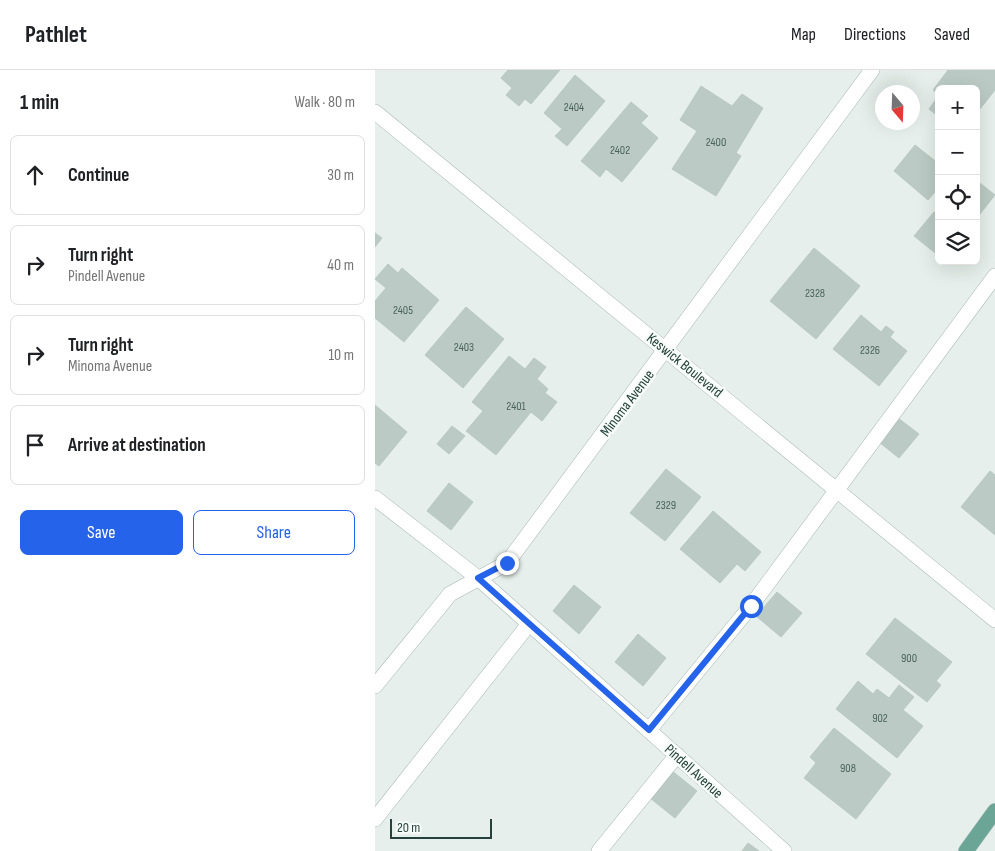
<!DOCTYPE html>
<html lang="en">
<head>
<meta charset="utf-8">
<style>
  body { margin:0; font-family:"Sofia Sans Condensed",sans-serif; background:#f6f6f6; color:#202124 }
  .controls { position:absolute; right:15px; top:15px; display:grid; overflow:hidden; border-radius:8px; box-shadow:0 5px 20px #0002 }
  .controls button { width:45px; height:45px; display:grid; place-items:center; padding:0; border:0; border-bottom:1px solid #e0e0e0; background:#fff; color:#202124; font:25px sans-serif }
  .compass { position:absolute; left:500px; top:15px; width:45px; height:45px; border-radius:50%; background:#fff; box-shadow:0 5px 20px #0002; rotate:161deg }
  .scale { position:absolute; left:15px; bottom:12px; width:102px; box-sizing:border-box; padding-left:5px; border:2px solid #24423a; border-top:0; font-size:14px; line-height:18px; white-space:nowrap; color:#24423a; -webkit-text-stroke:4px #f7fbf9; paint-order:stroke }
  .stop { position:absolute; width:15px; height:15px; margin:-11px; border:4px solid #2563eb; border-radius:50%; background:#fff }
  .stop.end { background:#2563eb; border-color:#fff; box-shadow:0 1px 5px #0008 }
  .list { margin:0; padding:0; list-style:none }
  h2 { display:flex; justify-content:space-between; align-items:center; height:65px; margin:0; padding:0 20px; font-size:21px }
  h2 small { font-size:16px; font-weight:400; color:#757577 }
  .list li { display:grid; grid-template-columns:32px 1fr auto; gap:15px; align-items:center; box-sizing:border-box; height:80px; margin:0 10px 10px; padding:0 10px; border:1px solid #e0e0e0; border-radius:8px }
  .list b { display:block; font-size:19px; white-space:nowrap }
  .list p { margin:0; font-size:16px; white-space:nowrap; color:#757577 }
  .list em { font-size:16px; font-style:normal; color:#757577 }
  .actions { display:flex; gap:10px; padding:15px 20px }
  .actions a { flex:1; padding:11px 0; border:1px solid #2563eb; border-radius:8px; text-align:center; font-size:18px; color:#2563eb }
  .actions .main { background:#2563eb; color:#fff }
  .icon { flex:none; width:28px; height:28px; fill:none; stroke:currentColor; stroke-width:2; stroke-linecap:round; stroke-linejoin:round }
  .map { position:relative; flex:none; width:620px; height:781px; overflow:hidden }
  header { display:flex; align-items:center; gap:30px; box-sizing:border-box; height:70px; padding:0 25px; background:#fff; border-bottom:1px solid #e0e0e0 }
  header strong { font-size:24px }
  nav { display:flex; gap:28px; margin-inline-start:auto; font-size:18px }
  main { display:flex }
  aside { flex:1; background:#fff }
  .map>svg:first-child { display:block }
</style>
</head>
<body>
<header>
<strong>Pathlet</strong>
<nav><a>Map</a><a>Directions</a><a>Saved</a></nav>
</header>
<main>
<aside>
<h2>1 min<small>Walk · 80 m</small></h2>
<ul class="list">
<li><svg class="icon" aria-label="ahead" viewBox="0 0 24 24"><path d="M12 20V5M6 11l6-6 6 6"/></svg><div><b>Continue</b></div><em>30 m</em></li>
<li><svg class="icon" aria-label="right" viewBox="0 0 24 24"><path d="M7 20v-9h11M14 6l5 5-5 5"/></svg><div><b>Turn right</b><p>Pindell Avenue</p></div><em>40 m</em></li>
<li><svg class="icon" aria-label="right" viewBox="0 0 24 24"><path d="M7 20v-9h11M14 6l5 5-5 5"/></svg><div><b>Turn right</b><p>Minoma Avenue</p></div><em>10 m</em></li>
<li><svg class="icon" aria-label="arrive" viewBox="0 0 24 24"><path d="M6 21V4h12l-3 4 3 4H6"/></svg><div><b>Arrive at destination</b></div></li>
</ul>
<div class="actions"><a class="main">Save</a><a>Share</a></div>
</aside>
<div class="map">
<svg width="620" height="781" viewBox="0 0 620 781">
  <rect width="100%" height="100%" fill="#e6efeb"/>
  <!-- building -->
  <path fill="#bbcac4" stroke="#b8c9c2" d="M 133,0 L 185,0 L 156,34 L 150,29 L 144,36 L 131,25 L 137,18 L 126,8 Z
    M 573,0 L 620,0 L 620,20 L 601,44 L 601,19 L 564,19 L 564,25 L 558,20 Z
    M 200,5 L 230,31 L 192,76 L 180,66 L 187,59 L 169,43 Z
    M 326,16 L 357,36 L 367,24 L 388,38 L 361,83 L 366,86 L 341,126 L 297,99 L 322,61 L 305,50 Z
    M 564,25 L 564,47 L 554,39 Z
    M 256,32 L 273,46 L 266,53 L 283,68 L 247,112 L 231,99 L 225,107 L 206,91 Z
    M 540,75 L 564,94 L 564,117 L 553,130 L 519,101 Z
    M 601,110 L 620,125 L 601,149 Z
    M 559,142 L 564,146 L 564,186 L 539,166 Z
    M 0,163 L 7,168 L 0,177 Z
    M 439,178 L 485,216 L 441,269 L 395,231 Z
    M 13,194 L 23,203 L 27,198 L 64,230 L 29,272 L 0,248 L 0,231 L 11,218 L 0,209 Z
    M 91,237 L 129,269 L 88,318 L 50,285 Z
    M 486,245 L 506,262 L 511,256 L 519,262 L 515,267 L 532,281 L 504,316 L 458,279 Z
    M 134,286 L 150,299 L 159,288 L 171,297 L 162,309 L 173,319 L 170,323 L 182,332 L 167,351 L 156,342 L 121,385 L 91,361 L 108,341 L 97,332 Z
    M 0,335 L 32,362 L 4,396 L 0,393 Z
    M 523,348 L 544,364 L 524,388 L 504,372 Z
    M 77,356 L 90,366 L 74,384 L 62,374 Z
    M 291,399 L 326,427 L 290,471 L 255,443 Z
    M 615,401 L 620,405 L 620,465 L 586,437 Z
    M 74,413 L 98,432 L 76,460 L 52,441 Z
    M 338,441 L 386,482 L 370,501 L 362,494 L 345,513 L 305,479 Z
    M 199,515 L 226,537 L 204,564 L 178,541 Z
    M 402,522 L 427,543 L 406,567 L 381,546 Z
    M 520,548 L 577,592 L 561,611 L 566,615 L 552,632 L 491,584 Z
    M 263,564 L 291,588 L 268,616 L 240,592 Z
    M 483,611 L 498,624 L 502,619 L 514,628 L 524,615 L 539,627 L 528,640 L 548,656 L 522,688 L 461,639 Z
    M 459,658 L 516,704 L 481,749 L 429,708 L 441,693 L 435,687 Z
    M 297,701 L 322,721 L 300,748 L 275,728 Z
    M 373,773 L 384,781 L 367,781 Z"/>
  <g fill="none" stroke-linecap="round" stroke-linejoin="round">
    <defs>
      <path id="minor" d="M 0,42 L 620,550
        M 0,428 L 103,508 L 409,781
        M 0,616 L 75,524 L 132,493 L 497,0
        M 274,660 L 376,536 L 620,206
        M 0,749 L 154,554
        M 224,781 L 302,685"/>
      <path id="major" d="M 591,781 L 620,741"/>
    </defs>
    <!-- minor casing -->
    <use href="#minor" stroke="#a8b8b2" stroke-width="16"/>
    <!-- major casing -->
    <use href="#major" stroke="#c2cac8" stroke-width="16"/>
    <!-- minor -->
    <use href="#minor" stroke="#fff" stroke-width="15"/>
    <!-- major -->
    <use href="#major" stroke="#6aa596" stroke-width="15"/>
  </g>
  <g fill="none" stroke-linecap="round" stroke-linejoin="round">
    <!-- route -->
    <path stroke="#2563eb" stroke-width="6" d="M 132,493 L 103,508 L 274,660 L 376,536"/>
  </g>
  <g text-anchor="middle" stroke-width="5" stroke-linejoin="round" paint-order="stroke">
    <!-- number labels -->
    <g font-size="12" fill="#4a645c">
      <text x="199" y="41">2404</text>
      <text x="341" y="76">2400</text>
      <text x="245" y="84">2402</text>
      <text x="440" y="227">2328</text>
      <text x="28" y="244">2405</text>
      <text x="89" y="281">2403</text>
      <text x="495" y="284">2326</text>
      <text x="141" y="340">2401</text>
      <text x="291" y="439">2329</text>
      <text x="534" y="592">900</text>
      <text x="505" y="652">902</text>
      <text x="473" y="702">908</text>
    </g>
    <!-- street labels -->
    <g font-size="15" fill="#24423a" stroke="#f7fbf9">
      <text transform="translate(310 295) rotate(39)" y="5">Keswick Boulevard</text>
      <text transform="translate(252 333) rotate(-53)" y="5">Minoma Avenue</text>
      <text transform="translate(319 701) rotate(42)" y="5">Pindell Avenue</text>
    </g>
  </g>
</svg>
<div class="controls">
<button>+</button>
<button>−</button>
<button><svg class="icon" aria-label="locate" viewBox="0 0 24 24"><circle cx="12" cy="12" r="6"/><path d="M12 2v4M12 18v4M2 12h4M18 12h4"/></svg></button>
<button><svg class="icon" aria-label="layers" viewBox="0 0 24 24"><path d="M12 4l9 5-9 5-9-5zM3 14l9 5 9-5"/></svg></button>
</div>
<svg class="compass" viewBox="-18 -18 36 36"><path d="M0-13l5 13h-10z" fill="#e53935"/><path d="M0 13l5-13h-10z" fill="#757577"/></svg>
<div class="scale">20 m</div>
<div class="stop" style="left:376px;top:536px"></div>
<div class="stop end" style="left:132px;top:493px"></div>
</div>
</main>
</body>
</html>
